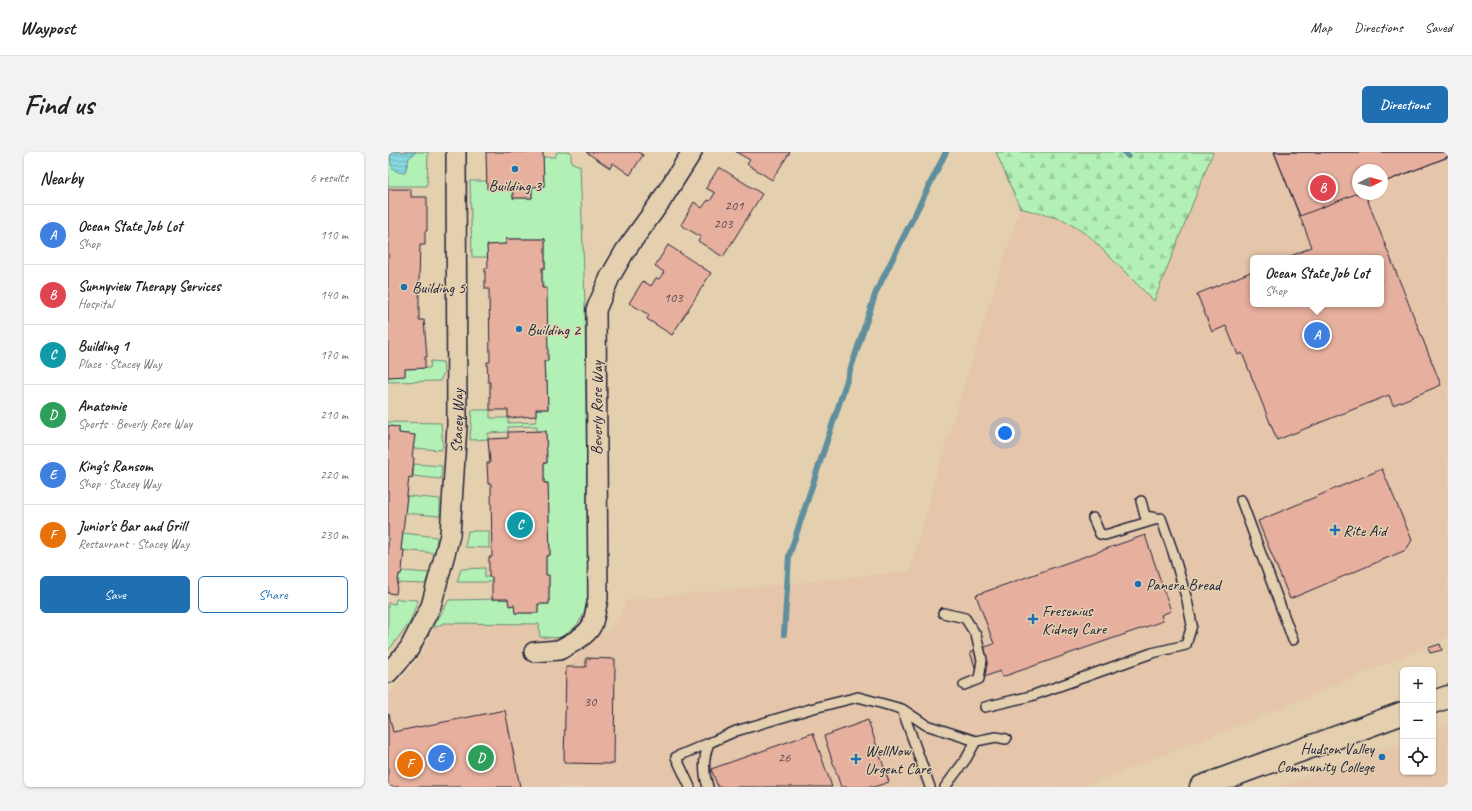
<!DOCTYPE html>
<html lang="en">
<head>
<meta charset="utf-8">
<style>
  body { margin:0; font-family:Caveat,sans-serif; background:#f2f2f2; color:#202124 }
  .controls { position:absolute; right:12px; bottom:12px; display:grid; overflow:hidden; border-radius:6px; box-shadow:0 1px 3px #0004 }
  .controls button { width:36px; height:36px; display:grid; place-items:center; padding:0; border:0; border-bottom:1px solid #e0e0e0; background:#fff; color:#202124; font:20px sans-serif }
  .compass { position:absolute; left:964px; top:12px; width:36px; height:36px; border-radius:50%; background:#fff; box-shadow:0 1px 3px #0004; rotate:84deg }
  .you { position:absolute; left:617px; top:281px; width:14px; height:14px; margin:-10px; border:3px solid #fff; border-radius:50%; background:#1a73e8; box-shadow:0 0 0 6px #1a73e833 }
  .badge { display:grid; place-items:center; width:26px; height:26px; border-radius:50%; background:#1f6fb2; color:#fff; font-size:13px; font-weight:700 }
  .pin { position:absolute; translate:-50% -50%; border:2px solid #fff; box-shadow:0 1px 4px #0006 }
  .popup { position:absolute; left:862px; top:103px; width:134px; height:52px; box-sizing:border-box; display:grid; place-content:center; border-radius:6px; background:#fff; filter:drop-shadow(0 1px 3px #0005); font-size:13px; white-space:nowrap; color:#757577 }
  .popup b { font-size:15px; color:#202124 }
  .popup::after { content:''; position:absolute; left:50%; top:100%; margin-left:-8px; border:8px solid transparent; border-top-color:#fff }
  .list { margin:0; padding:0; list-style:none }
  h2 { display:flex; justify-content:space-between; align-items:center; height:52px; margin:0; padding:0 16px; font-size:17px }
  h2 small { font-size:13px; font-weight:400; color:#757577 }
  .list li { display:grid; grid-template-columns:26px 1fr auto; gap:12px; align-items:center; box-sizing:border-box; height:60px; padding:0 16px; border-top:1px solid #e0e0e0 }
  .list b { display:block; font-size:15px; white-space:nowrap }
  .list p { margin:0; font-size:13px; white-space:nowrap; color:#757577 }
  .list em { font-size:13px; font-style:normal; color:#757577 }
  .actions { display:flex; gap:8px; padding:12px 16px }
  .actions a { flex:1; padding:9px 0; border:1px solid #1f6fb2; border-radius:6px; text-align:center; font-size:14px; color:#1f6fb2 }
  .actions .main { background:#1f6fb2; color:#fff }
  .icon { flex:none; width:22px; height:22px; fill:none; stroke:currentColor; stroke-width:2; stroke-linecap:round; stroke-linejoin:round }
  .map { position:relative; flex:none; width:1060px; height:635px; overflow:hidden; border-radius:6px }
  header { display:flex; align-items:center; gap:24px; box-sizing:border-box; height:56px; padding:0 20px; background:#fff; border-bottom:1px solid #e0e0e0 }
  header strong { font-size:19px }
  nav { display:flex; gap:22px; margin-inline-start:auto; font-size:14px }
  .intro { display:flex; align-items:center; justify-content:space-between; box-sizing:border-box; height:96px; padding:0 24px }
  h1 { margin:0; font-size:28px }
  .button { padding:10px 18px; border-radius:6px; background:#1f6fb2; color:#fff; font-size:14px; font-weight:700 }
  main { display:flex; gap:24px; padding:0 24px }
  aside { flex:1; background:#fff; border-radius:6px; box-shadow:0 1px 3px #0004 }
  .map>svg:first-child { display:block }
</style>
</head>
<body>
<header>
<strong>Waypost</strong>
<nav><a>Map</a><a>Directions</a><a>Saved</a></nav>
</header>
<div class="intro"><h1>Find us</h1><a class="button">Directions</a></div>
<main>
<aside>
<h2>Nearby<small>6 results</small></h2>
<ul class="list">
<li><span class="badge" style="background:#3f7fe0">A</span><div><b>Ocean State Job Lot</b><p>Shop</p></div><em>110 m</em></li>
<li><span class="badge" style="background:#e0444e">B</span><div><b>Sunnyview Therapy Services</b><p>Hospital</p></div><em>140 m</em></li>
<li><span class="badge" style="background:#0f9aa8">C</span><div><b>Building 1</b><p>Place · Stacey Way</p></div><em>170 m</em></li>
<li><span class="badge" style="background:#2e9e5b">D</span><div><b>Anatomie</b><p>Sports · Beverly Rose Way</p></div><em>210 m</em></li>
<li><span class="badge" style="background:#3f7fe0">E</span><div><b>King's Ransom</b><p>Shop · Stacey Way</p></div><em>220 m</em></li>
<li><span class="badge" style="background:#e8710a">F</span><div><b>Junior's Bar and Grill</b><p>Restaurant · Stacey Way</p></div><em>230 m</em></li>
</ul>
<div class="actions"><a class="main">Save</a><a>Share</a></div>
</aside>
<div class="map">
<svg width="1060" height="635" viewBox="0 0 1060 635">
  <defs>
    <pattern id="forest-firs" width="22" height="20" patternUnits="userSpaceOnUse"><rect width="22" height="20" fill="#b3f0b6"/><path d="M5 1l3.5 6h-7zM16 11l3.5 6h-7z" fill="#9ace9d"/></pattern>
    <pattern id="water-rules" width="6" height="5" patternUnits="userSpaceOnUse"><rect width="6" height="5" fill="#87d8de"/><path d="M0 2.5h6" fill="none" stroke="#74b9bf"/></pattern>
  </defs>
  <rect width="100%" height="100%" fill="#e4d0af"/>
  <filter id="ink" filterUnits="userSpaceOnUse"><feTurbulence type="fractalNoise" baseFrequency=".025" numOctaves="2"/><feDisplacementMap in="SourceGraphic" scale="8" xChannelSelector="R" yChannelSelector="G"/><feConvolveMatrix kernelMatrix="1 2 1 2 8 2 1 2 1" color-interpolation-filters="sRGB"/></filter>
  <g filter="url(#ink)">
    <!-- built -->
    <path fill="#e5c6aa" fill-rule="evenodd" d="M 825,0 L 1060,0 L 1060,486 L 870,566 L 695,635 L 0,635 L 0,545 L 35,500 L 42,486 L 45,476 L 54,471 L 151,474 L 153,485 L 175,486 L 178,515 L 204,486 L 227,473 L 239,448 L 521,419 L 538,364 L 547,325 L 632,56 L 676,68 L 701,84 L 766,149 ZM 970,18 L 994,18 L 994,42 L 970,42 ZM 865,106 L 993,106 L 993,152 L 865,152 Z
      M 1060,573 L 1060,635 L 888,635 L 1015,590 L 1015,620 L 1045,620 L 1045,579 Z"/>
    <!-- grass -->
    <path fill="#b3f0b6" stroke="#6a8978" d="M 0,0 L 40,0 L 39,34 L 0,34 Z
      M 169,0 L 183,0 L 183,10 L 192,14 L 197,151 L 200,443 C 195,468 193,470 175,486 L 152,485 L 151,472 L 56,471 L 45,476 L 61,448 L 120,447 L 121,453 L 126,453 L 127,461 L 150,461 L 150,452 L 161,452 L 161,424 L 158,423 L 158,404 L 162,403 L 160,331 L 156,331 L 156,311 L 159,311 L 158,279 L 149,279 L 149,274 L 120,275 L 120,280 L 100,281 L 100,287 L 82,288 L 84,258 L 102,258 L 102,266 L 120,266 L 120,271 L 148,270 L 148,257 L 160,257 L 159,229 L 157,229 L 156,209 L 160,209 C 160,178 155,147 154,116 L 157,116 L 157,87 L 118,87 L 118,92 L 99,93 L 100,105 L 84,105 L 82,29 L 99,29 L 100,36 L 125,35 L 125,46 L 144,46 L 144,35 L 156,34 L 155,5 L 167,5 Z
      M 43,209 L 55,210 L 56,220 L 52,229 L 0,230 L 0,225 L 17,224 L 17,217 L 42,216 Z
      M 0,270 L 53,271 L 55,294 L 53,298 L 25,296 L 27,283 L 11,281 L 11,275 L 0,274 Z
      M 26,312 L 54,314 L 53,327 L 25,324 Z
      M 19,344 L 52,347 L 52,364 L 17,361 Z
      M 80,379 L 101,379 L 101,396 L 77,395 Z
      M 15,381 L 49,385 L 47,401 L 13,398 Z
      M 97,416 L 97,425 L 104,425 L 104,430 L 69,430 L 73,417 Z
      M 14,419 L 41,421 L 37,432 L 10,431 L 11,422 L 13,422 Z
      M 8,447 L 30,448 L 22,470 L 0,499 L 0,451 L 7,452 Z"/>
    <!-- forest -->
    <path fill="url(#forest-firs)" stroke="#6a8978" d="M 608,0 L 825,0 L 766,149 L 701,84 L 676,68 L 632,56 Z"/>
    <!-- water -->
    <path fill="url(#water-rules)" stroke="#5f8f9d" d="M 3,0 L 28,0 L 21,6 L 17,21 C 2,21 2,11 3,0 Z"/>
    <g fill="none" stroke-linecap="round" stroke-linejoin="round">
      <!-- stream -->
      <path stroke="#5f8f9d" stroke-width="6" d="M 736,0 L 740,4
        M 396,482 L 401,404 L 488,140 L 558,0"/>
    </g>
    <!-- building -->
    <path fill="#e7af9d" stroke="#22223b" d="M 98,0 L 155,0 L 156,34 L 144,35 L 144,46 L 125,46 L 125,35 L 99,37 Z
      M 198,0 L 251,0 L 255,3 L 242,23 L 225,11 L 222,16 Z
      M 348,0 L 402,0 L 384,28 L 359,12 L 362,8 Z
      M 886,0 L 1060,0 L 1060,5 L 994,31 L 994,18 L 970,18 L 970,42 L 977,42 L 1053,233 L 1005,253 L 1001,243 L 889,288 L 854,201 L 850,203 L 838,174 L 824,180 L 809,142 L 865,119 L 865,152 L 993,152 L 993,106 L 898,106 L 924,95 Z
      M 886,0 L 1060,0 L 1060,5 L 994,31 L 994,18 L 970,18 L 970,41 L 912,64 Z
      M 331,15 L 374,42 L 335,105 L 310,89 L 313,85 L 293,73 L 306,50 L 314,56 L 320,48 L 322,49 L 327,41 L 318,36 Z
      M 0,37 L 23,37 L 23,45 L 39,45 L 39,79 L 37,79 L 37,93 L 32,93 L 31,128 L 31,168 L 36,168 L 39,205 L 37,205 L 37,216 L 17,217 L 17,224 L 0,225 Z
      M 118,87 L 157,87 L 157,116 L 154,116 L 154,136 L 159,136 L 160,209 L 156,209 L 157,229 L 159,229 L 160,257 L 148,257 L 148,264 L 120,266 L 120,258 L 102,258 L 102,230 L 100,230 L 99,210 L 102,210 L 101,137 L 97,137 L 97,116 L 100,116 L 99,93 L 118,92 Z
      M 280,93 L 323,121 L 284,183 L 259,167 L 261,163 L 241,151 L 255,129 L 263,134 L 268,126 L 271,127 L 276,120 L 267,114 Z
      M 0,274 L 11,275 L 11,281 L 27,283 L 24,305 L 26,306 L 24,326 L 21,325 L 13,398 L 16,398 L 14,419 L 13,422 L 11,422 L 8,442 L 0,441 Z
      M 158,279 L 159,311 L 156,311 L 156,331 L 160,331 L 162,403 L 158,404 L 158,423 L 161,423 L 161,452 L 150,452 L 150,461 L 127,461 L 126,453 L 121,454 L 120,447 L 104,447 L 104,425 L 101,425 L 101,405 L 104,405 L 103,332 L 100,332 L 99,311 L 102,311 L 100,287 L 120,286 L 120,280 Z
      M 994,317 L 1024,388 L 1018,398 L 902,447 L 870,369 Z
      M 757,383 L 783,459 L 773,463 L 775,469 L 614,525 L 612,519 L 591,527 L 582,500 L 606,492 L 588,443 Z
      M 1052,492 L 1054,498 L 1042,501 L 1040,496 Z
      M 198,506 L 227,507 L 226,612 L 176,611 L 178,515 L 198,515 Z
      M 117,558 L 132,635 L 0,635 L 0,563 L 1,562 L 5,580 Z
      M 480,568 L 501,630 L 486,635 L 453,635 L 436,584 Z
      M 425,581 L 444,635 L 330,635 L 323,617 Z"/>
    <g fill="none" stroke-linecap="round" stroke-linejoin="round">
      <defs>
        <path id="service" d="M 853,348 L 905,488
          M 753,349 L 757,364 L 769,366
          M 555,461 L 577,466 L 588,483 L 594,508 L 591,527 L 576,533
          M 597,555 L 643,544 L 764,501 L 798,493 L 804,473 L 799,448 L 785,400 L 773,366 L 717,383 L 712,382 L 705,366
          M 514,557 L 542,635
          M 302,635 L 288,605 L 321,591
          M 320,635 C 315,620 315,606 321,591 L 348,579 L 422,557 L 470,545 L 514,557 L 538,573 L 588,589
          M 557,635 L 578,607 L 588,589 L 608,585 L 618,587"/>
        <g id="minor">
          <path d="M 146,500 L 171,498 C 182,492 198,485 204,473 C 207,465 208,455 210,447 L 208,158 L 222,125 L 237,99 L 273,49 L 304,0"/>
          <path id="s1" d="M 0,521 L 21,497 L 43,454 L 62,383 L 69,274 L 68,0"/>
        </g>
        <path id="primary" d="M 1045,550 L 1060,545
          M 813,635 L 1015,561"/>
      </defs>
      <!-- service casing -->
      <use href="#service" stroke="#22223b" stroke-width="12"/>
      <!-- minor casing -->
      <use href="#minor" stroke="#22223b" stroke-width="22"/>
      <!-- primary casing -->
      <use href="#primary" stroke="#22223b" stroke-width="25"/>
      <!-- service -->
      <use href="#service" stroke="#e4d0af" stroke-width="9"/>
      <!-- minor -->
      <use href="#minor" stroke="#e4d0af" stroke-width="19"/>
      <!-- primary -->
      <use href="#primary" stroke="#e4d0af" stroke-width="22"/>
    </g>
  </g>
  <!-- markers -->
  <g fill="#1f6fb2" stroke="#e4d0af" stroke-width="1.5">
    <circle cx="127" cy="17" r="4"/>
    <circle cx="16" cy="135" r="4"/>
    <circle cx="131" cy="177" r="4"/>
    <path d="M945 372h4v4h4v4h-4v4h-4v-4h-4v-4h4z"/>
    <circle cx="750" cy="432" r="4"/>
    <path d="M643 461h4v4h4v4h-4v4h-4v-4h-4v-4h4z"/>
    <circle cx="994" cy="605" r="4"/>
    <path d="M466 601h4v4h4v4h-4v4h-4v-4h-4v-4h4z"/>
  </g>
  <g text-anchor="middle" stroke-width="3" stroke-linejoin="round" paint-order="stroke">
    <!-- number labels -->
    <g font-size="14" fill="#534554">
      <text x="346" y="58">201</text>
      <text x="335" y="76">203</text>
      <text x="285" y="150">103</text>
      <text x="202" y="554">30</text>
      <text x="396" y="610">26</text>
    </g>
    <!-- poi labels -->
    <g font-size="16" fill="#22223b" stroke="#e4d0af" text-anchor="start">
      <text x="127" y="39" text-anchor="middle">Building 3</text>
      <text x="24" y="141">Building 5</text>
      <text x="139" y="183">Building 2</text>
      <text x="955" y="384">Rite Aid</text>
      <text x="758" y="438">Panera Bread</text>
      <text x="654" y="464">Fresenius<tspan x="654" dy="18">Kidney Care</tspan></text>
      <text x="986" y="602" text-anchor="end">Hudson Valley<tspan x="986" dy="18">Community College</tspan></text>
      <text x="477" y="604">WellNow<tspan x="477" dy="18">Urgent Care</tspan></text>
    </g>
    <!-- street labels -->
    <g font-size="16" fill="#22223b" stroke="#e4d0af">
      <text transform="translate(208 256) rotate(-90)" y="6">Beverly Rose Way</text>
      <text dy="6" stroke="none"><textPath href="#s1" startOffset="268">Stacey Way</textPath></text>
    </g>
  </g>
</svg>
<div class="controls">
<button>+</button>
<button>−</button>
<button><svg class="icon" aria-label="locate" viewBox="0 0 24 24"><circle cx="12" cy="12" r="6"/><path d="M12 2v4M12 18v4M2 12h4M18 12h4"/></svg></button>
</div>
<svg class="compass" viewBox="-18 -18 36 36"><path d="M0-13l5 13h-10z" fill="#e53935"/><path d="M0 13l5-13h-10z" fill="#757577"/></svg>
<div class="you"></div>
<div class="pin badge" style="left:929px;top:183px;background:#3f7fe0">A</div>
<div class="popup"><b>Ocean State Job Lot</b>Shop</div>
<div class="pin badge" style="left:935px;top:36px;background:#e0444e">B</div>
<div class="pin badge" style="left:132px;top:373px;background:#0f9aa8">C</div>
<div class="pin badge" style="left:93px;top:606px;background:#2e9e5b">D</div>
<div class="pin badge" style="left:53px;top:606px;background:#3f7fe0">E</div>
<div class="pin badge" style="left:22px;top:612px;background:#e8710a">F</div>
</div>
</main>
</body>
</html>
